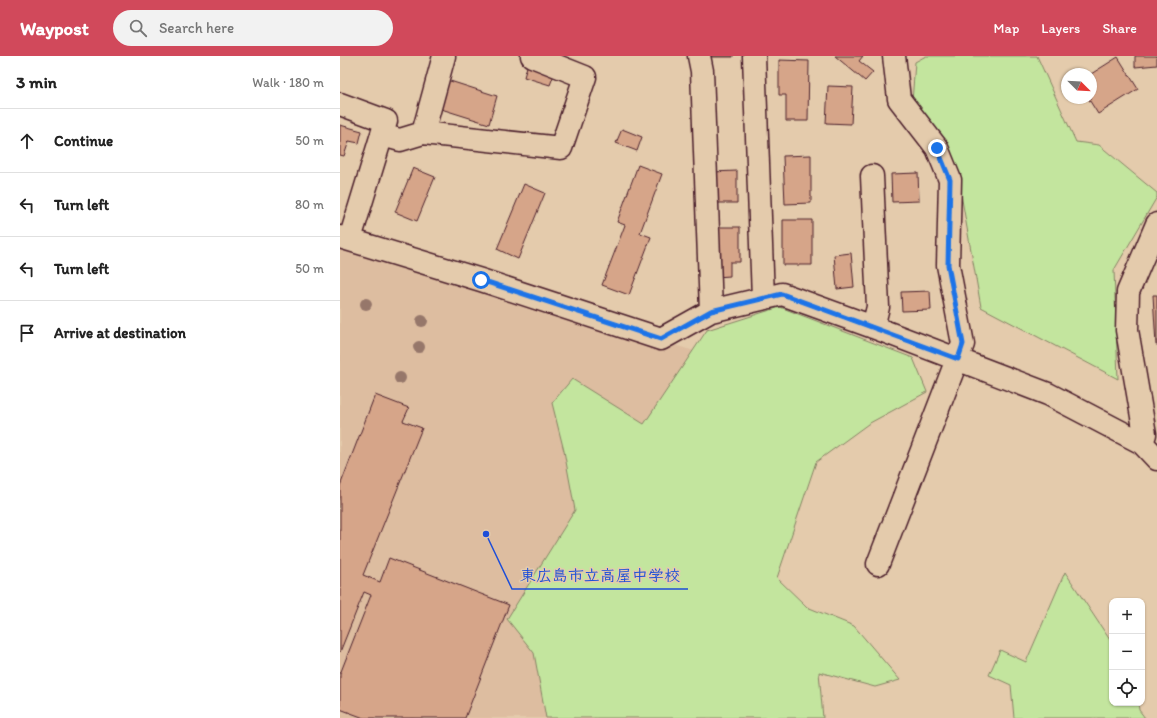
<!DOCTYPE html>
<html lang="en">
<head>
<meta charset="utf-8">
<style>
  body { margin:0; font-family:Itim,"Klee One",sans-serif; background:#f2f2f2; color:#222 }
  .controls { position:absolute; right:12px; bottom:12px; display:grid; overflow:hidden; border-radius:8px; box-shadow:0 1px 3px #0004 }
  .controls button { width:36px; height:36px; display:grid; place-items:center; padding:0; border:0; border-bottom:1px solid #e0e0e0; background:#fff; color:#222; font:20px sans-serif }
  .compass { position:absolute; left:721px; top:12px; width:36px; height:36px; border-radius:50%; background:#fff; box-shadow:0 1px 3px #0004; rotate:114deg }
  .stop { position:absolute; width:12px; height:12px; margin:-9px; border:3px solid #1a73e8; border-radius:50%; background:#fff }
  .stop.end { background:#1a73e8; border-color:#fff; box-shadow:0 1px 4px #0008 }
  .list { margin:0; padding:0; list-style:none }
  h2 { display:flex; justify-content:space-between; align-items:center; height:52px; margin:0; padding:0 16px; font-size:17px }
  h2 small { font-size:13px; font-weight:400; color:#767676 }
  .list li { display:grid; grid-template-columns:26px 1fr auto; gap:12px; align-items:center; box-sizing:border-box; height:64px; padding:0 16px; border-top:1px solid #e0e0e0 }
  .list b { display:block; font-size:15px; white-space:nowrap }
  .list em { font-size:13px; font-style:normal; color:#767676 }
  .icon { flex:none; width:22px; height:22px; fill:none; stroke:currentColor; stroke-width:2; stroke-linecap:round; stroke-linejoin:round }
  .map { position:relative; flex:none; width:817px; height:662px; overflow:hidden }
  header { display:flex; align-items:center; gap:24px; box-sizing:border-box; height:56px; padding:0 20px; background:#d1495b; color:#fff }
  header strong { font-size:19px }
  nav { display:flex; gap:22px; margin-inline-start:auto; font-size:14px }
  .search { width:280px; height:36px; background:#f2f2f2; display:flex; align-items:center; gap:10px; box-sizing:border-box; padding:0 14px; border-radius:22px; color:#767676; font-size:15px }
  main { display:flex }
  aside { flex:1; background:#fff }
  .map>svg:first-child { display:block }
</style>
</head>
<body>
<header>
<strong>Waypost</strong>
<div class="search"><svg class="icon" aria-label="search" viewBox="0 0 24 24"><circle cx="10" cy="10" r="6"/><path d="M15 15l6 6"/></svg>Search here</div>
<nav><a>Map</a><a>Layers</a><a>Share</a></nav>
</header>
<main>
<aside>
<h2>3 min<small>Walk · 180 m</small></h2>
<ul class="list">
<li><svg class="icon" aria-label="ahead" viewBox="0 0 24 24"><path d="M12 20V5M6 11l6-6 6 6"/></svg><div><b>Continue</b></div><em>50 m</em></li>
<li><svg class="icon" aria-label="left" viewBox="0 0 24 24"><path d="M17 20v-9H6M10 6l-5 5 5 5"/></svg><div><b>Turn left</b></div><em>80 m</em></li>
<li><svg class="icon" aria-label="left" viewBox="0 0 24 24"><path d="M17 20v-9H6M10 6l-5 5 5 5"/></svg><div><b>Turn left</b></div><em>50 m</em></li>
<li><svg class="icon" aria-label="arrive" viewBox="0 0 24 24"><path d="M6 21V4h12l-3 4 3 4H6"/></svg><div><b>Arrive at destination</b></div></li>
</ul>
</aside>
<div class="map">
<svg width="817" height="662" viewBox="0 0 817 662">
  <rect width="100%" height="100%" fill="#e4cbac"/>
  <filter id="ink" filterUnits="userSpaceOnUse"><feTurbulence type="fractalNoise" baseFrequency=".025" numOctaves="2"/><feDisplacementMap in="SourceGraphic" scale="8" xChannelSelector="R" yChannelSelector="G"/><feConvolveMatrix kernelMatrix="1 2 1 2 8 2 1 2 1" color-interpolation-filters="sRGB"/></filter>
  <g filter="url(#ink)">
    <!-- built -->
    <path fill="#ddbda0" d="M 0,188 L 354,295 L 229,662 L 0,662 Z"/>
    <!-- green -->
    <path fill="#c3e59e" stroke="#868264" d="M 586,0 L 697,0 L 736,86 L 759,89 L 817,137 L 817,141 L 774,214 L 778,323 L 641,251 L 618,121 L 572,46 L 575,6 Z
      M 440,251 L 573,302 L 587,336 L 528,368 L 476,406 L 437,522 L 467,551 L 514,570 L 560,624 L 535,631 L 479,616 L 483,662 L 206,662 L 194,597 L 167,563 L 235,454 L 224,395 L 212,347 L 232,323 L 304,368 L 367,274 Z
      M 725,516 L 772,587 L 772,647 L 798,647 L 799,654 L 805,662 L 674,662 L 671,629 L 649,619 L 660,594 L 686,606 Z"/>
    <!-- building -->
    <path fill="#d6a589" stroke="#4a1f2b" d="M 366,0 L 393,0 L 393,1 L 366,1 Z
      M 495,0 L 523,0 L 519,5 L 533,16 L 525,25 Z
      M 795,0 L 817,0 L 817,9 L 795,11 Z
      M 778,1 L 798,33 L 758,58 L 748,42 L 751,42 L 751,18 Z
      M 439,4 L 469,5 L 468,65 L 446,65 L 446,39 L 439,39 Z
      M 188,7 L 215,16 L 210,29 L 184,21 Z
      M 107,24 L 157,40 L 149,68 L 98,52 Z
      M 488,30 L 513,31 L 511,68 L 486,67 Z
      M 0,69 L 22,75 L 19,87 L 9,85 L 4,100 L 0,99 Z
      M 282,73 L 302,81 L 297,95 L 276,87 Z
      M 471,99 L 471,147 L 445,148 L 443,100 Z
      M 298,109 L 322,118 L 300,177 L 311,181 L 289,239 L 262,229 L 285,169 L 277,166 Z
      M 73,112 L 95,121 L 77,165 L 55,156 Z
      M 397,115 L 397,147 L 372,147 L 372,116 Z
      M 578,117 L 579,145 L 552,146 L 551,118 Z
      M 184,128 L 205,137 L 178,203 L 157,193 Z
      M 443,164 L 472,164 L 472,209 L 443,209 Z
      M 376,171 L 400,171 L 400,206 L 390,206 L 390,220 L 377,221 Z
      M 511,197 L 514,231 L 497,233 L 494,199 Z
      M 590,235 L 591,254 L 562,255 L 561,236 Z
      M 813,239 L 817,239 L 817,289 L 816,289 Z
      M 35,339 L 69,352 L 63,365 L 82,372 L 23,519 L 40,526 L 49,502 L 169,549 L 125,662 L 24,662 L 0,653 L 0,618 L 31,539 L 24,536 L 0,596 L 0,430 Z"/>
    <g fill="none" stroke-linecap="round" stroke-linejoin="round">
      <defs>
        <path id="minor" d="M 359,0 L 362,15 L 371,255
          M 414,0 L 423,242
          M 0,48 L 46,65 L 10,183
          M 83,77 L 221,92 L 245,21 L 192,0
          M 42,79 L 60,84 L 83,77 L 104,0
          M 532,120 L 538,251 L 533,271
          M 0,181 L 141,224 L 321,283 L 371,255 L 442,238 L 533,271 L 708,338 L 802,387 L 817,403
          M 802,387 L 805,378 L 787,274 L 788,236 L 817,168
          M 538,508 L 623,288 L 608,209 L 610,124 L 597,92 L 559,43 L 554,0"/>
      </defs>
      <!-- minor casing -->
      <use href="#minor" stroke="#4a1f2b" stroke-width="25"/>
      <!-- minor -->
      <use href="#minor" stroke="#e4cbac" stroke-width="22"/>
    </g>
    <!-- trees -->
    <g fill="#96776b">
      <circle cx="26" cy="248" r="6"/>
      <circle cx="82" cy="265" r="6"/>
      <circle cx="79" cy="291" r="6"/>
      <circle cx="60" cy="322" r="6"/>
    </g>
  </g>
  <g fill="none" stroke-linecap="round" stroke-linejoin="round" filter="url(#ink)">
    <!-- route -->
    <path stroke="#1a73e8" stroke-width="5" d="M 141,224 L 321,283 L 371,255 L 442,238 L 618,303 L 623,288 L 608,209 L 610,124 L 597,92"/>
  </g>
  <!-- callouts -->
  <path fill="none" stroke="#1d4ed8" stroke-width="1.5" d="M146 478L172 533H348"/>
  <circle fill="#1d4ed8" stroke="#e4cbac" stroke-width="1.5" cx="146" cy="478" r="4"/>
  <g font-size="16" text-anchor="middle" font-weight="bold" fill="#1d4ed8" stroke="#e4cbac" stroke-width="3" stroke-linejoin="round" paint-order="stroke">
    <text x="260" y="525">東広島市立高屋中学校</text>
  </g>
</svg>
<div class="controls">
<button>+</button>
<button>−</button>
<button><svg class="icon" aria-label="locate" viewBox="0 0 24 24"><circle cx="12" cy="12" r="6"/><path d="M12 2v4M12 18v4M2 12h4M18 12h4"/></svg></button>
</div>
<svg class="compass" viewBox="-18 -18 36 36"><path d="M0-13l5 13h-10z" fill="#e53935"/><path d="M0 13l5-13h-10z" fill="#767676"/></svg>
<div class="stop" style="left:141px;top:224px"></div>
<div class="stop end" style="left:597px;top:92px"></div>
</div>
</main>
</body>
</html>
